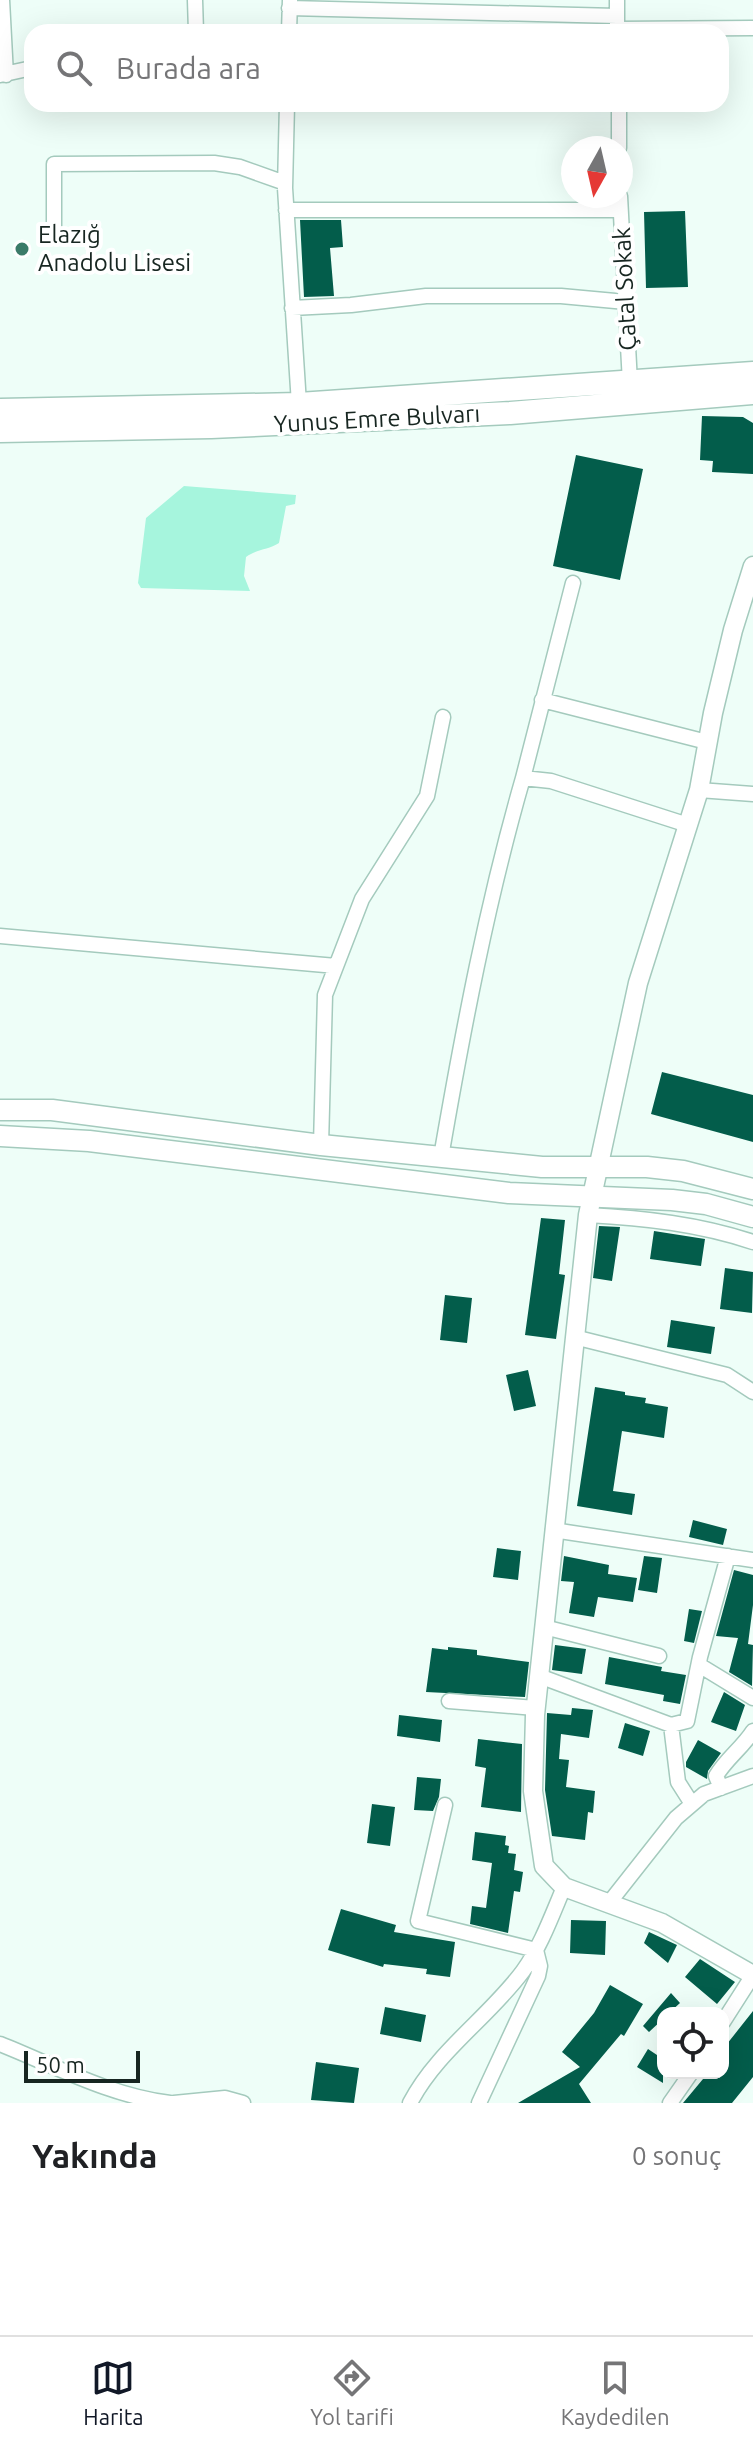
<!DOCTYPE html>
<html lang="tr">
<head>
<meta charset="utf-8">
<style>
  body { margin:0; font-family:Ubuntu,sans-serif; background:#f2f2f2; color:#202124 }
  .controls { position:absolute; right:24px; bottom:24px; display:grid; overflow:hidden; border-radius:16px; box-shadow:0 8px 32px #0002 }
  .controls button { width:72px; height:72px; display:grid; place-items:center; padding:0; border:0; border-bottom:2px solid #e0e0e0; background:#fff; color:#202124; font:40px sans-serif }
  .compass { position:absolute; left:561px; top:136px; width:72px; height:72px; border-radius:50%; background:#fff; box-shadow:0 8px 32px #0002; rotate:188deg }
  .scale { position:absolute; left:24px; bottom:20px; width:116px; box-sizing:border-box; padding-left:8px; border:4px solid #172621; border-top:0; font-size:22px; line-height:28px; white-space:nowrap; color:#172621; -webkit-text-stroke:6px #fff; paint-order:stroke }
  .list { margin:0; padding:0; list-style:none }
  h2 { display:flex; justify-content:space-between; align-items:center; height:104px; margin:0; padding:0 32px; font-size:34px }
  h2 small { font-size:26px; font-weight:400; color:#757577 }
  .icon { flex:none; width:44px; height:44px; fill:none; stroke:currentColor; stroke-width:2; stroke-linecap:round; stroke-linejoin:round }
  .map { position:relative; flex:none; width:753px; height:2103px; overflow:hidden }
  .search { position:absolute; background:#fff; box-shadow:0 8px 32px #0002; left:24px; right:24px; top:24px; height:88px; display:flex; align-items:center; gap:20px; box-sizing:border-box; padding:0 28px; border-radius:24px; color:#757577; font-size:30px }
  .sheet { height:232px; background:#fff }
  nav { display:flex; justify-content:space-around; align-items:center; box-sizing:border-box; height:112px; border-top:2px solid #e0e0e0; background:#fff; font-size:22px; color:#757577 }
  nav a { display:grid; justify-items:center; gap:4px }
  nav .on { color:#111827 }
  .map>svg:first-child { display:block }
</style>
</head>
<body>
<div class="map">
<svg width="753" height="2103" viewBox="0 0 753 2103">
  <rect width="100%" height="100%" fill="#eefef8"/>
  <!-- green -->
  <path fill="#a6f5dd" d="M 184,486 L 296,495 L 295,504 L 286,506 L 279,543 C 268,550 257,549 246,557 L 244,576 L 250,591 L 141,588 L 138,583 L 146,518 Z"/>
  <!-- building -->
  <path fill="#035d4b" d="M 685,211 L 688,287 L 646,288 L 644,212 Z
    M 300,220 L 341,220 L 343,247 L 330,248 L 334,296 L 304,297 Z
    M 702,416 L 743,417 L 753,423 L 753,474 L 712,472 L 713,461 L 700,460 Z
    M 576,455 L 643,469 L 620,580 L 553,566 Z
    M 662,1072 L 753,1095 L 753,1142 L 651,1114 Z
    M 541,1218 L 565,1220 L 559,1274 L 565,1275 L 556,1339 L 525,1335 Z
    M 599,1226 L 620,1227 L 612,1281 L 593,1278 Z
    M 654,1231 L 705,1239 L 701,1266 L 650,1259 Z
    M 725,1268 L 753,1272 L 752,1313 L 720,1309 Z
    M 445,1295 L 472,1298 L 467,1343 L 440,1340 Z
    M 671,1320 L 715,1327 L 711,1354 L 667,1347 Z
    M 528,1370 L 536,1406 L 514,1411 L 506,1375 Z
    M 595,1387 L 625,1392 L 625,1395 L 646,1398 L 645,1403 L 668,1407 L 664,1438 L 622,1431 L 613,1491 L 635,1494 L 632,1515 L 577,1506 Z
    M 693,1520 L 727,1529 L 723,1545 L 689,1537 Z
    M 497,1548 L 521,1551 L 518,1580 L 493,1577 Z
    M 564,1556 L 609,1565 L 608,1574 L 637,1578 L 633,1602 L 598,1597 L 594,1617 L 569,1613 L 574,1582 L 561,1581 Z
    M 644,1556 L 662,1558 L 657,1593 L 638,1590 Z
    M 734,1570 L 753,1575 L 753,1605 L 748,1644 L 753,1645 L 752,1686 L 729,1672 L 738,1638 L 716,1636 Z
    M 689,1609 L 702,1611 L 694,1643 L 684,1641 Z
    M 555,1645 L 586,1649 L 582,1674 L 552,1670 Z
    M 448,1647 L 477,1650 L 477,1655 L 529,1662 L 525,1697 L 426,1692 L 432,1648 L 448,1650 Z
    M 609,1657 L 662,1667 L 661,1671 L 686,1675 L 680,1704 L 663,1701 L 664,1695 L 605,1684 Z
    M 724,1692 L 745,1705 L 736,1731 L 711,1722 Z
    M 572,1708 L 593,1710 L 589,1738 L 561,1734 L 559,1759 L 569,1760 L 566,1787 L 595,1791 L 593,1813 L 588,1812 L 585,1840 L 552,1836 L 545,1790 L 547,1713 L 571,1715 Z
    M 399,1715 L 442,1720 L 440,1742 L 397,1736 Z
    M 625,1723 L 650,1731 L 643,1756 L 618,1748 Z
    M 478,1739 L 522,1744 L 521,1812 L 481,1807 L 486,1768 L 475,1766 Z
    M 698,1740 L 721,1753 L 708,1771 L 707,1779 L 686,1767 L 686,1762 Z
    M 417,1777 L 441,1779 L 439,1797 L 433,1811 L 414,1810 Z
    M 372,1804 L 395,1807 L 390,1846 L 367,1843 Z
    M 475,1832 L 506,1836 L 505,1845 L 509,1846 L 508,1853 L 516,1854 L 514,1870 L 523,1872 L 520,1892 L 514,1891 L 508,1933 L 470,1924 L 472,1906 L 486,1908 L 492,1863 L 472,1860 Z
    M 341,1909 L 396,1925 L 394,1932 L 455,1942 L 450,1977 L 426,1974 L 427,1969 L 384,1964 L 383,1967 L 328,1950 Z
    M 571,1920 L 606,1921 L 605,1955 L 570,1953 Z
    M 649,1932 L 677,1945 L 668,1963 L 644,1943 Z
    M 700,1959 L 735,1982 L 717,2004 L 685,1977 Z
    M 610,1985 L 643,2004 L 624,2036 L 621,2034 L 579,2084 L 591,2103 L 518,2103 L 580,2067 L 562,2052 L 594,2013 Z
    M 671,1993 L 680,2003 L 669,2013 L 663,2013 L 663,2019 L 649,2032 L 643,2026 Z
    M 385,2007 L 426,2015 L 421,2042 L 380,2034 Z
    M 753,2011 L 753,2077 L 732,2103 L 683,2103 L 708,2073 L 723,2073 L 723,2049 Z
    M 648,2049 L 663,2059 L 663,2083 L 637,2067 Z
    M 316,2062 L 359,2068 L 354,2103 L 311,2100 Z"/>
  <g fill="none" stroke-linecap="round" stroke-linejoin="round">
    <defs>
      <path id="minor" d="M 2,0 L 6,75
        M 195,0 L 196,32
        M 289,8 L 617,16
        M 617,24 L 617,0
        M 617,29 L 753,28
        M 289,32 L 290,0
        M 0,75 L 32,68
        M 287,104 L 285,188 L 299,404
        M 619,104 L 619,148
        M 620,196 L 630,383
        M 286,210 L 620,210
        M 54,230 L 54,164 L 214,163 L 240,167 L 285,183
        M 292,308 L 351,305 L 426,296 L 561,296 L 626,302
        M 542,700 L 707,742
        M 523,778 L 573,583
        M 699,790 L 753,794
        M 0,936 L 336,966
        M 321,1145 L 325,995 L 362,899 L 427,796 L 443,717
        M 441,1157 C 463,1030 487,903 523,778 L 551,781 L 688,825
        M 588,1215 C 644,1218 699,1224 753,1242
        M 574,1337 L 727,1375 L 753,1392
        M 553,1530 L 753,1560
        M 544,1627 L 659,1656
        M 699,1665 L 753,1698
        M 539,1676 L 671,1725 L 678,1782 L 692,1804
        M 449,1701 L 535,1708
        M 671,1725 L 687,1721 L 700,1657 L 728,1556
        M 721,1788 L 716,1776 C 726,1759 742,1748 753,1731
        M 445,1805 L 418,1921 L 536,1950 L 540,1966 L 538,1976 L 479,2103
        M 609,1903 L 676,1818 L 704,1794 L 753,1776
        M 723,2022 L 753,1975
        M 0,2044 C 55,2066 111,2096 170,2103
        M 174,2103 L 225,2098 L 243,2103
        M 410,2103 C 437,2051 489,2017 523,1971 C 541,1946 552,1915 564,1887
        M 670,2103 L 691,2073"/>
      <path id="tertiary" d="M 753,566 L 733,630 L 713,713 L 699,790 L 638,983 L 588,1215 L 535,1715 L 533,1791 L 544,1866 L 564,1887 L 662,1923 L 753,1975"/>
      <path id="secondary" d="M 0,1110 L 52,1110 L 321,1145 L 542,1167 L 647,1167 L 683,1171 L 753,1189
        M 0,1136 L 89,1141 L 509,1193 L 672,1200 L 706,1204 L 753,1217"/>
      <path id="primary" d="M 0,410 L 299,404 L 753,373
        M 0,431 L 211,427 L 510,413 L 753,393"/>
    </defs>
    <!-- minor casing -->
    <use href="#minor" stroke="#a4cabd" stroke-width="17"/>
    <!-- tertiary casing -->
    <use href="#tertiary" stroke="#a4cabd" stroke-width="21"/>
    <!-- secondary casing -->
    <use href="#secondary" stroke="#a4cabd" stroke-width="23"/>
    <!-- primary casing -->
    <use href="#primary" stroke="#a4cabd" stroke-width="25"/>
    <!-- minor -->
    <use href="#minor" stroke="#fff" stroke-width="14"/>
    <!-- tertiary -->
    <use href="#tertiary" stroke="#fff" stroke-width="18"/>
    <!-- secondary -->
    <use href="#secondary" stroke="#fff" stroke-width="20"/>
    <!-- primary -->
    <use href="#primary" stroke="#fff" stroke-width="22"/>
  </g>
  <!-- markers -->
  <circle fill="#3b7b69" stroke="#fff" stroke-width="3" cx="22" cy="249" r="8"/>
  <g text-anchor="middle" stroke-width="8" stroke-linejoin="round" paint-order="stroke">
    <!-- poi labels -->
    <g font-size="24" fill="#172621" stroke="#fff" text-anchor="start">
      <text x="38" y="243">Elazığ<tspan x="38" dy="28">Anadolu Lisesi</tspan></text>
    </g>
    <!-- street labels -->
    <g font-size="24" fill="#172621" stroke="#fff">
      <text transform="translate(625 289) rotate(-93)" y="8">Çatal Sokak</text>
      <text transform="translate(377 419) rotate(-3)" y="8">Yunus Emre Bulvarı</text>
    </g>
  </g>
</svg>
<div class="controls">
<button><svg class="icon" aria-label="locate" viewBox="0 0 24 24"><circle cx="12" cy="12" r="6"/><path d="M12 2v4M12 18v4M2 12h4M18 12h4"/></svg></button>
</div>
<svg class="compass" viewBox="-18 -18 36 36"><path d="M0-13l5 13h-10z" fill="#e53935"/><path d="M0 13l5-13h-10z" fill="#757577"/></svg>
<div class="scale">50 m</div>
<div class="search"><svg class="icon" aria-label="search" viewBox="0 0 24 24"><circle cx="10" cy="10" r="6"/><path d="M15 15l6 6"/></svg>Burada ara</div>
</div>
<section class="sheet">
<h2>Yakında<small>0 sonuç</small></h2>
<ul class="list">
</ul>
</section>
<nav>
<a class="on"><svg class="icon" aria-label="map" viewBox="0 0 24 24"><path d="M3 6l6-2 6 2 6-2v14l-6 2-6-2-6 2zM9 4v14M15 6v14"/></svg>Harita</a>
<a><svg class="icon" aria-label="directions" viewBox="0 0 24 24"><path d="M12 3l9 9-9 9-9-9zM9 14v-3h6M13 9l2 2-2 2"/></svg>Yol tarifi</a>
<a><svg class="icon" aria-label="saved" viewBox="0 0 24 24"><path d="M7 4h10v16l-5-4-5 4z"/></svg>Kaydedilen</a>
</nav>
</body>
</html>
